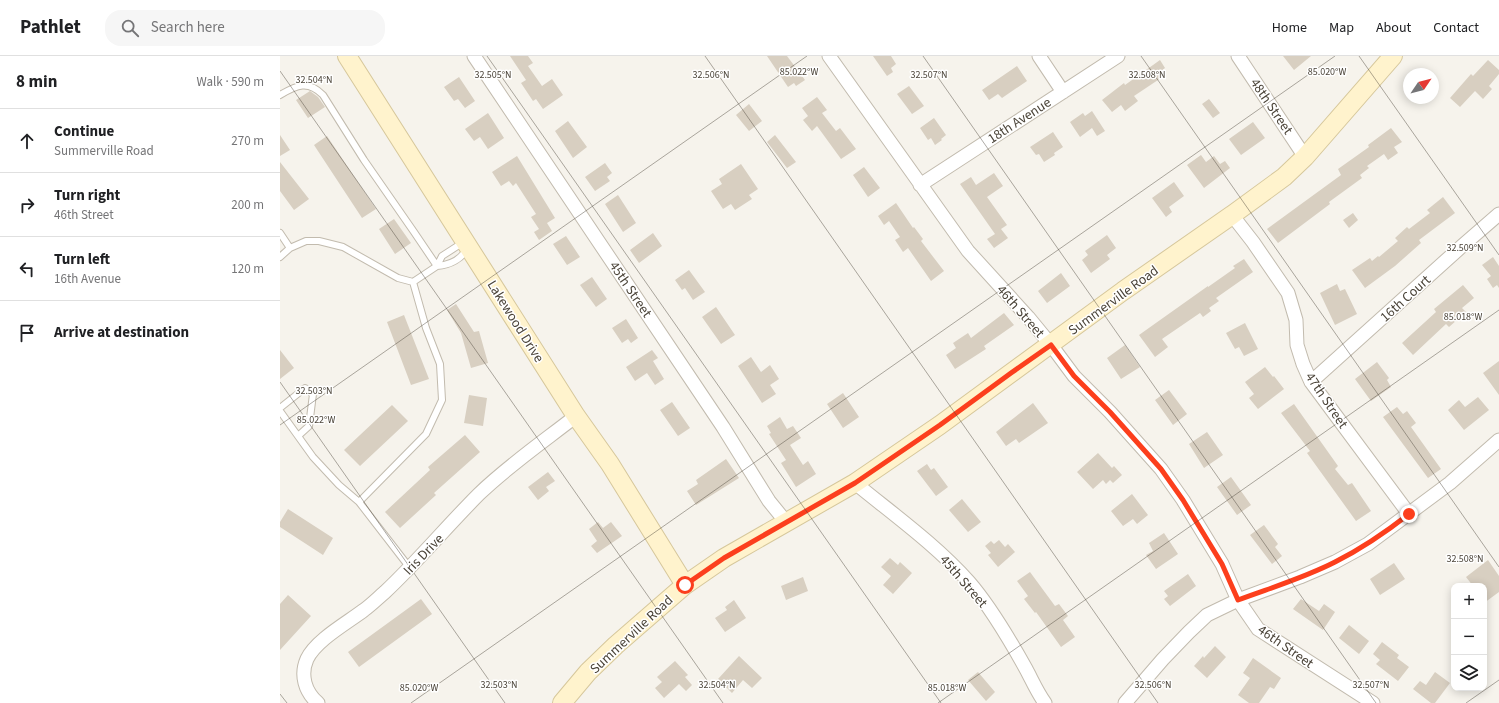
<!DOCTYPE html>
<html lang="en">
<head>
<meta charset="utf-8">
<style>
  body { margin:0; font-family:"Source Sans 3",sans-serif; background:#f6f6f6; color:#202124 }
  .controls { position:absolute; right:12px; bottom:12px; display:grid; overflow:hidden; border-radius:8px; box-shadow:0 2px 10px #0003 }
  .controls button { width:36px; height:36px; display:grid; place-items:center; padding:0; border:0; border-bottom:1px solid #e0e0e0; background:#fff; color:#202124; font:20px sans-serif }
  .compass { position:absolute; left:1123px; top:12px; width:36px; height:36px; border-radius:50%; background:#fff; box-shadow:0 2px 10px #0003; rotate:55deg }
  .stop { position:absolute; width:12px; height:12px; margin:-9px; border:3px solid #fc3f1d; border-radius:50%; background:#fff }
  .stop.end { background:#fc3f1d; border-color:#fff; box-shadow:0 1px 4px #0008 }
  .list { margin:0; padding:0; list-style:none }
  h2 { display:flex; justify-content:space-between; align-items:center; height:52px; margin:0; padding:0 16px; font-size:17px }
  h2 small { font-size:13px; font-weight:400; color:#757577 }
  .list li { display:grid; grid-template-columns:26px 1fr auto; gap:12px; align-items:center; box-sizing:border-box; height:64px; padding:0 16px; border-top:1px solid #e0e0e0 }
  .list b { display:block; font-size:15px; white-space:nowrap }
  .list p { margin:0; font-size:13px; white-space:nowrap; color:#757577 }
  .list em { font-size:13px; font-style:normal; color:#757577 }
  .icon { flex:none; width:22px; height:22px; fill:none; stroke:currentColor; stroke-width:2; stroke-linecap:round; stroke-linejoin:round }
  .map { position:relative; flex:none; width:1219px; height:647px; overflow:hidden }
  header { display:flex; align-items:center; gap:24px; box-sizing:border-box; height:56px; padding:0 20px; background:#fff; border-bottom:1px solid #e0e0e0 }
  header strong { font-size:19px }
  nav { display:flex; gap:22px; margin-inline-start:auto; font-size:14px }
  .search { width:280px; height:36px; background:#f6f6f6; display:flex; align-items:center; gap:10px; box-sizing:border-box; padding:0 14px; border-radius:16px; color:#757577; font-size:15px }
  main { display:flex }
  aside { flex:1; background:#fff }
  .map>svg:first-child { display:block }
</style>
</head>
<body>
<header>
<strong>Pathlet</strong>
<div class="search"><svg class="icon" aria-label="search" viewBox="0 0 24 24"><circle cx="10" cy="10" r="6"/><path d="M15 15l6 6"/></svg>Search here</div>
<nav><a>Home</a><a>Map</a><a>About</a><a>Contact</a></nav>
</header>
<main>
<aside>
<h2>8 min<small>Walk · 590 m</small></h2>
<ul class="list">
<li><svg class="icon" aria-label="ahead" viewBox="0 0 24 24"><path d="M12 20V5M6 11l6-6 6 6"/></svg><div><b>Continue</b><p>Summerville Road</p></div><em>270 m</em></li>
<li><svg class="icon" aria-label="right" viewBox="0 0 24 24"><path d="M7 20v-9h11M14 6l5 5-5 5"/></svg><div><b>Turn right</b><p>46th Street</p></div><em>200 m</em></li>
<li><svg class="icon" aria-label="left" viewBox="0 0 24 24"><path d="M17 20v-9H6M10 6l-5 5 5 5"/></svg><div><b>Turn left</b><p>16th Avenue</p></div><em>120 m</em></li>
<li><svg class="icon" aria-label="arrive" viewBox="0 0 24 24"><path d="M6 21V4h12l-3 4 3 4H6"/></svg><div><b>Arrive at destination</b></div></li>
</ul>
</aside>
<div class="map">
<svg width="1219" height="647" viewBox="0 0 1219 647">
  <rect width="100%" height="100%" fill="#f6f3ec"/>
  <!-- building -->
  <path fill="#d8cfc1" d="M 230,0 L 248,0 L 253,7 L 248,10 L 262,30 L 272,23 L 283,39 L 263,53 L 256,43 L 253,45 L 241,27 L 246,24 Z
    M 487,0 L 507,0 L 525,24 L 516,30 L 514,27 L 508,31 Z
    M 593,0 L 611,0 L 616,8 L 611,12 L 613,16 L 607,20 Z
    M 1003,0 L 1031,0 L 1014,14 Z
    M 880,4 L 885,12 L 881,15 L 884,20 L 854,40 L 858,45 L 845,55 L 841,49 L 832,56 L 822,44 L 844,27 L 845,29 Z
    M 1208,4 L 1219,14 L 1219,18 L 1209,30 L 1212,33 L 1203,43 L 1195,35 L 1180,51 L 1170,42 L 1191,18 L 1193,20 Z
    M 737,10 L 747,25 L 722,42 L 718,38 L 709,44 L 702,34 Z
    M 179,21 L 195,45 L 185,52 L 178,43 L 174,45 L 164,31 Z
    M 629,30 L 644,50 L 632,58 L 617,38 Z
    M 30,35 L 38,41 L 45,51 L 28,62 L 16,44 Z
    M 537,41 L 547,54 L 542,57 L 556,75 L 560,72 L 576,93 L 561,103 L 537,70 L 532,75 L 523,64 L 528,60 L 522,52 Z
    M 929,43 L 940,57 L 933,62 L 922,48 Z
    M 469,48 L 482,65 L 469,75 L 456,59 Z
    M 812,55 L 825,75 L 817,80 L 812,72 L 800,81 L 790,66 L 803,57 L 805,60 Z
    M 208,57 L 224,82 L 208,93 L 200,81 L 194,85 L 185,73 Z
    M 654,62 L 666,79 L 661,83 L 662,84 L 655,89 L 651,82 L 648,84 L 640,72 Z
    M 288,65 L 307,91 L 293,102 L 275,75 Z
    M 973,66 L 985,82 L 961,99 L 949,83 Z
    M 1111,72 L 1122,86 L 1114,91 L 1118,97 L 1108,104 L 1104,98 L 1087,110 L 1089,112 L 1080,119 L 1082,122 L 1049,146 L 1050,148 L 998,187 L 987,173 L 1061,119 L 1058,113 L 1089,91 L 1088,89 Z
    M 773,76 L 783,91 L 774,97 L 775,99 L 764,106 L 759,98 L 756,99 L 750,91 Z
    M 0,79 L 10,94 L 0,100 Z
    M 495,79 L 516,106 L 507,112 L 487,86 Z
    M 47,80 L 96,153 L 82,162 L 34,89 Z
    M 921,99 L 926,106 L 934,100 L 940,108 L 945,105 L 950,112 L 924,132 L 907,109 Z
    M 237,100 L 275,162 L 267,167 L 272,175 L 259,184 L 254,176 L 259,173 L 251,161 L 256,158 L 236,127 L 233,130 L 229,125 L 221,130 L 212,116 Z
    M 0,106 L 29,143 L 14,154 L 0,135 Z
    M 325,107 L 332,117 L 327,121 L 330,125 L 315,135 L 305,121 Z
    M 461,108 L 478,133 L 469,139 L 472,143 L 455,154 L 451,148 L 443,153 L 431,135 L 442,128 L 439,123 Z
    M 584,111 L 600,132 L 588,141 L 573,119 Z
    M 714,117 L 723,130 L 707,141 L 727,169 L 721,173 L 728,182 L 714,192 L 707,183 L 715,178 L 680,128 L 691,121 L 696,129 Z
    M 894,126 L 904,140 L 889,151 L 892,156 L 886,161 L 872,142 Z
    M 338,139 L 356,167 L 343,176 L 325,148 Z
    M 1163,141 L 1175,157 L 1139,184 L 1141,187 L 1115,210 L 1085,232 L 1072,214 L 1090,202 L 1092,205 L 1098,200 L 1099,201 L 1118,185 L 1115,182 L 1127,171 L 1129,173 L 1150,157 L 1147,154 Z
    M 616,147 L 633,172 L 634,171 L 643,183 L 641,185 L 654,202 L 664,215 L 651,225 L 628,192 L 623,196 L 615,184 L 620,181 L 609,165 L 604,169 L 598,160 Z
    M 1073,157 L 1078,164 L 1069,172 L 1063,164 Z
    M 114,163 L 131,187 L 115,198 L 99,173 Z
    M 373,177 L 382,190 L 359,207 L 350,194 Z
    M 827,179 L 836,192 L 827,199 L 830,203 L 811,217 L 802,204 L 808,199 L 805,195 Z
    M 286,180 L 300,201 L 287,209 L 273,188 Z
    M 1213,201 L 1219,210 L 1219,232 L 1217,229 L 1213,232 L 1207,223 L 1211,220 L 1202,209 Z
    M 964,203 L 973,216 L 936,242 L 939,245 L 929,252 L 931,255 L 923,261 L 920,257 L 882,283 L 888,291 L 875,301 L 859,279 L 928,230 L 928,231 L 955,212 L 953,210 Z
    M 409,214 L 425,236 L 413,244 L 405,232 L 402,234 L 395,224 Z
    M 781,217 L 790,230 L 767,247 L 758,235 Z
    M 312,221 L 327,243 L 316,251 L 300,229 Z
    M 1057,228 L 1060,235 L 1065,233 L 1077,258 L 1055,269 L 1040,237 Z
    M 1183,229 L 1194,242 L 1182,252 L 1186,256 L 1169,271 L 1166,268 L 1133,299 L 1122,287 L 1156,256 L 1154,253 Z
    M 176,248 L 194,276 L 199,275 L 208,307 L 191,312 L 181,277 L 167,254 Z
    M 436,251 L 455,279 L 441,288 L 422,261 Z
    M 724,257 L 734,269 L 704,290 L 706,293 L 675,313 L 666,299 L 676,292 L 673,287 L 688,277 L 691,282 Z
    M 124,259 L 149,323 L 131,329 L 107,266 Z
    M 346,263 L 358,282 L 351,287 L 348,283 L 342,287 L 332,272 Z
    M 965,267 L 978,293 L 964,300 L 959,291 L 955,293 L 946,277 Z
    M 845,289 L 860,311 L 841,323 L 827,302 Z
    M 0,294 L 14,312 L 0,323 Z
    M 372,294 L 378,302 L 373,305 L 384,323 L 375,329 L 367,317 L 355,325 L 346,311 Z
    M 471,301 L 481,316 L 490,309 L 499,323 L 490,329 L 496,338 L 482,347 L 458,310 Z
    M 1219,305 L 1219,339 L 1203,317 Z
    M 1097,306 L 1109,322 L 1107,324 L 1111,331 L 1091,345 L 1075,323 Z
    M 985,311 L 993,321 L 994,320 L 1004,333 L 978,353 L 969,342 L 974,338 L 965,326 Z
    M 889,334 L 907,358 L 893,369 L 875,344 Z
    M 563,337 L 579,361 L 563,372 L 547,348 Z
    M 189,339 L 207,342 L 203,370 L 184,367 Z
    M 1198,341 L 1209,354 L 1184,374 L 1168,354 L 1179,344 L 1185,351 Z
    M 392,346 L 410,372 L 398,380 L 380,354 Z
    M 753,347 L 768,367 L 739,387 L 736,383 L 726,390 L 716,376 Z
    M 1014,348 L 1058,410 L 1055,413 L 1068,429 L 1072,427 L 1091,455 L 1076,465 L 1027,397 L 1030,395 L 1001,357 Z
    M 112,349 L 128,365 L 80,410 L 64,394 Z
    M 1117,351 L 1123,358 L 1127,355 L 1136,367 L 1131,371 L 1161,413 L 1148,422 L 1103,361 Z
    M 500,361 L 507,373 L 513,370 L 521,382 L 510,389 L 523,409 L 528,405 L 536,418 L 516,431 L 501,407 L 506,404 L 489,378 L 491,377 L 487,370 Z
    M 927,376 L 943,399 L 924,412 L 909,388 Z
    M 185,379 L 200,396 L 154,437 L 156,439 L 120,472 L 105,456 L 150,414 L 148,411 Z
    M 818,397 L 832,412 L 834,410 L 842,419 L 833,427 L 830,424 L 826,428 L 823,424 L 813,433 L 797,416 Z
    M 446,403 L 459,422 L 416,449 L 407,435 L 418,428 L 416,424 Z
    M 647,408 L 651,414 L 654,412 L 668,431 L 656,440 L 637,415 Z
    M 268,416 L 275,425 L 266,431 L 269,435 L 258,444 L 248,431 Z
    M 951,421 L 971,449 L 957,459 L 937,431 Z
    M 852,438 L 868,459 L 857,468 L 853,463 L 843,470 L 831,455 Z
    M 682,443 L 701,466 L 688,476 L 669,454 Z
    M 8,453 L 53,482 L 43,499 L 0,471 L 0,466 Z
    M 318,466 L 323,472 L 331,466 L 342,480 L 317,497 L 311,490 L 317,485 L 309,473 Z
    M 984,469 L 998,488 L 995,491 L 1002,500 L 992,508 L 970,479 Z
    M 884,477 L 898,498 L 876,513 L 866,499 L 873,495 L 869,487 Z
    M 719,484 L 725,491 L 728,488 L 735,496 L 718,511 L 708,499 L 711,497 L 705,490 L 711,485 L 714,488 Z
    M 610,502 L 618,509 L 620,506 L 632,517 L 613,538 L 603,529 L 611,520 L 601,511 Z
    M 1208,504 L 1219,520 L 1219,536 L 1204,547 L 1204,530 L 1193,530 L 1186,521 Z
    M 1114,507 L 1125,523 L 1100,539 L 1090,523 Z
    M 750,516 L 775,550 L 779,548 L 788,560 L 783,564 L 795,581 L 781,591 L 756,556 L 755,557 L 744,543 L 748,540 L 737,525 Z
    M 908,518 L 916,530 L 890,550 L 884,543 L 888,540 L 884,535 Z
    M 523,521 L 528,535 L 506,544 L 501,530 Z
    M 8,539 L 31,560 L 0,594 L 0,548 Z
    M 141,543 L 152,558 L 79,611 L 68,596 Z
    M 1021,543 L 1039,555 L 1044,548 L 1055,556 L 1043,574 L 1013,553 Z
    M 454,544 L 466,562 L 445,576 L 435,562 L 447,554 L 445,551 Z
    M 1069,569 L 1089,585 L 1079,598 L 1059,582 Z
    M 1102,586 L 1119,599 L 1117,602 L 1129,611 L 1118,625 L 1096,608 L 1100,604 L 1093,598 Z
    M 935,590 L 946,601 L 927,622 L 914,610 L 923,600 L 924,602 Z
    M 459,600 L 482,622 L 472,632 L 463,624 L 452,637 L 438,623 Z
    M 973,602 L 1001,622 L 994,633 L 990,631 L 979,647 L 969,647 L 958,639 L 970,622 L 963,617 Z
    M 395,605 L 408,619 L 405,621 L 412,629 L 406,635 L 399,628 L 384,642 L 375,632 L 382,626 L 377,621 Z
    M 698,616 L 715,636 L 706,645 L 688,624 Z
    M 1155,616 L 1170,627 L 1155,647 L 1151,647 L 1133,633 L 1140,625 L 1146,629 Z"/>
  <g fill="none" stroke-linecap="round" stroke-linejoin="round">
    <defs>
      <path id="lane" d="M 0,39 C 17,29 28,24 43,39 L 84,104 L 134,176 L 157,210 C 170,209 182,203 188,191 L 179,189 L 162,200 L 157,210 L 133,226 L 118,222 L 63,191 L 39,185 L 26,185 L 10,192 L 0,201
        M 0,177 L 10,192
        M 0,352 L 25,332 L 33,338 L 29,370 L 18,380
        M 0,355 L 33,401 L 59,429 L 79,446 L 130,512
        M 79,446 L 146,378 L 162,344 L 160,308 L 146,272 L 133,226"/>
      <path id="street" d="M 194,0 L 443,371 L 489,445 L 506,466
        M 549,0 L 688,195 L 748,261 L 771,289 L 794,320 L 830,356 L 881,413 L 903,444 L 942,508 L 958,544 L 978,573 L 1093,647
        M 759,0 L 783,36
        M 958,0 L 1025,101
        M 640,129 L 838,0
        M 952,159 L 973,186 L 1008,237 L 1016,264 L 1017,289 L 1023,308 L 1031,326 L 1129,458
        M 1031,326 L 1182,190 L 1219,158
        M 575,427 C 614,459 656,489 689,526 C 709,549 731,586 746,613 C 752,624 757,636 765,647
        M 38,647 C 25,636 20,619 27,603 C 36,584 67,567 84,554 C 91,549 98,542 105,536 C 138,505 167,470 199,438 C 229,409 264,385 296,360
        M 845,647 L 883,603 L 909,576 L 927,559 L 958,544 L 1020,521 L 1055,506 L 1088,488 L 1170,427 L 1219,384"/>
      <path id="secondary" d="M 67,0 L 296,360 L 330,408 L 405,529
        M 282,647 L 308,616 L 336,589 L 405,529 L 444,502 L 575,427 L 660,369 L 843,235 L 952,159 L 1004,121 L 1025,101 L 1113,0"/>
    </defs>
    <!-- lane casing -->
    <use href="#lane" stroke="#c2bbae" stroke-width="8"/>
    <!-- street casing -->
    <use href="#street" stroke="#c2bbae" stroke-width="15"/>
    <!-- secondary casing -->
    <use href="#secondary" stroke="#d6c79b" stroke-width="20"/>
    <!-- lane -->
    <use href="#lane" stroke="#fff" stroke-width="6"/>
    <!-- street -->
    <use href="#street" stroke="#fff" stroke-width="13"/>
    <!-- secondary -->
    <use href="#secondary" stroke="#fff3cd" stroke-width="18"/>
  </g>
  <g fill="none" stroke-linecap="round" stroke-linejoin="round">
    <!-- route -->
    <path stroke="#fc3f1d" stroke-width="5" d="M 405,529 L 444,502 L 575,427 L 660,369 L 731,317 L 771,289 L 794,320 L 830,356 L 881,413 L 903,444 L 942,508 L 958,544 C 990,532 1024,522 1055,506 C 1081,493 1106,476 1129,458"/>
  </g>
  <!-- ticks -->
  <path fill="none" stroke="#4b4439" stroke-width="1" stroke-opacity="0.45" d="M 207,0 L 661,647M 425,0 L 878,647M 643,0 L 1096,647M 861,0 L 1219,511M 1079,0 L 1219,199M 0,15 L 443,647M 0,326 L 225,647M 0,369 L 527,0M 0,638 L 7,647M 131,647 L 1055,0M 658,647 L 1219,254M 1186,647 L 1219,624"/>
  <g text-anchor="middle" stroke-width="3" stroke-linejoin="round" paint-order="stroke">
    <!-- street labels -->
    <g font-size="14" fill="#4b4439" stroke="#fff">
      <text transform="translate(992 50) rotate(56)" y="5">48th Street</text>
      <text transform="translate(739 64) rotate(-33)" y="5">18th Avenue</text>
      <text transform="translate(351 233) rotate(56)" y="5">45th Street</text>
      <text transform="translate(1125 242) rotate(-42)" y="5">16th Court</text>
      <text transform="translate(833 244) rotate(-36)" y="5">Summerville Road</text>
      <text transform="translate(741 255) rotate(49)" y="5">46th Street</text>
      <text transform="translate(236 265) rotate(58)" y="5">Lakewood Drive</text>
      <text transform="translate(1047 344) rotate(56)" y="5">47th Street</text>
      <text transform="translate(143 498) rotate(-46)" y="5">Iris Drive</text>
      <text transform="translate(684 525) rotate(49)" y="5">45th Street</text>
      <text transform="translate(351 578) rotate(-43)" y="5">Summerville Road</text>
      <text transform="translate(1006 590) rotate(35)" y="5">46th Street</text>
    </g>
  </g>
  <g font-size="10" text-anchor="middle" fill="#4b4439" stroke="#fff" stroke-width="3" stroke-linejoin="round" paint-order="stroke">
    <text x="519" y="19">85.022°W</text>
    <text x="1047" y="19">85.020°W</text>
    <text x="213" y="22">32.505°N</text>
    <text x="431" y="22">32.506°N</text>
    <text x="649" y="22">32.507°N</text>
    <text x="867" y="22">32.508°N</text>
    <text x="34" y="27">32.504°N</text>
    <text x="1185" y="195">32.509°N</text>
    <text x="1183" y="264">85.018°W</text>
    <text x="34" y="338">32.503°N</text>
    <text x="36" y="367">85.022°W</text>
    <text x="1185" y="506">32.508°N</text>
    <text x="219" y="632">32.503°N</text>
    <text x="437" y="632">32.504°N</text>
    <text x="873" y="632">32.506°N</text>
    <text x="1091" y="632">32.507°N</text>
    <text x="139" y="635">85.020°W</text>
    <text x="667" y="635">85.018°W</text>
  </g>
</svg>
<div class="controls">
<button>+</button>
<button>−</button>
<button><svg class="icon" aria-label="layers" viewBox="0 0 24 24"><path d="M12 4l9 5-9 5-9-5zM3 14l9 5 9-5"/></svg></button>
</div>
<svg class="compass" viewBox="-18 -18 36 36"><path d="M0-13l5 13h-10z" fill="#e53935"/><path d="M0 13l5-13h-10z" fill="#757577"/></svg>
<div class="stop" style="left:405px;top:529px"></div>
<div class="stop end" style="left:1129px;top:458px"></div>
</div>
</main>
</body>
</html>
